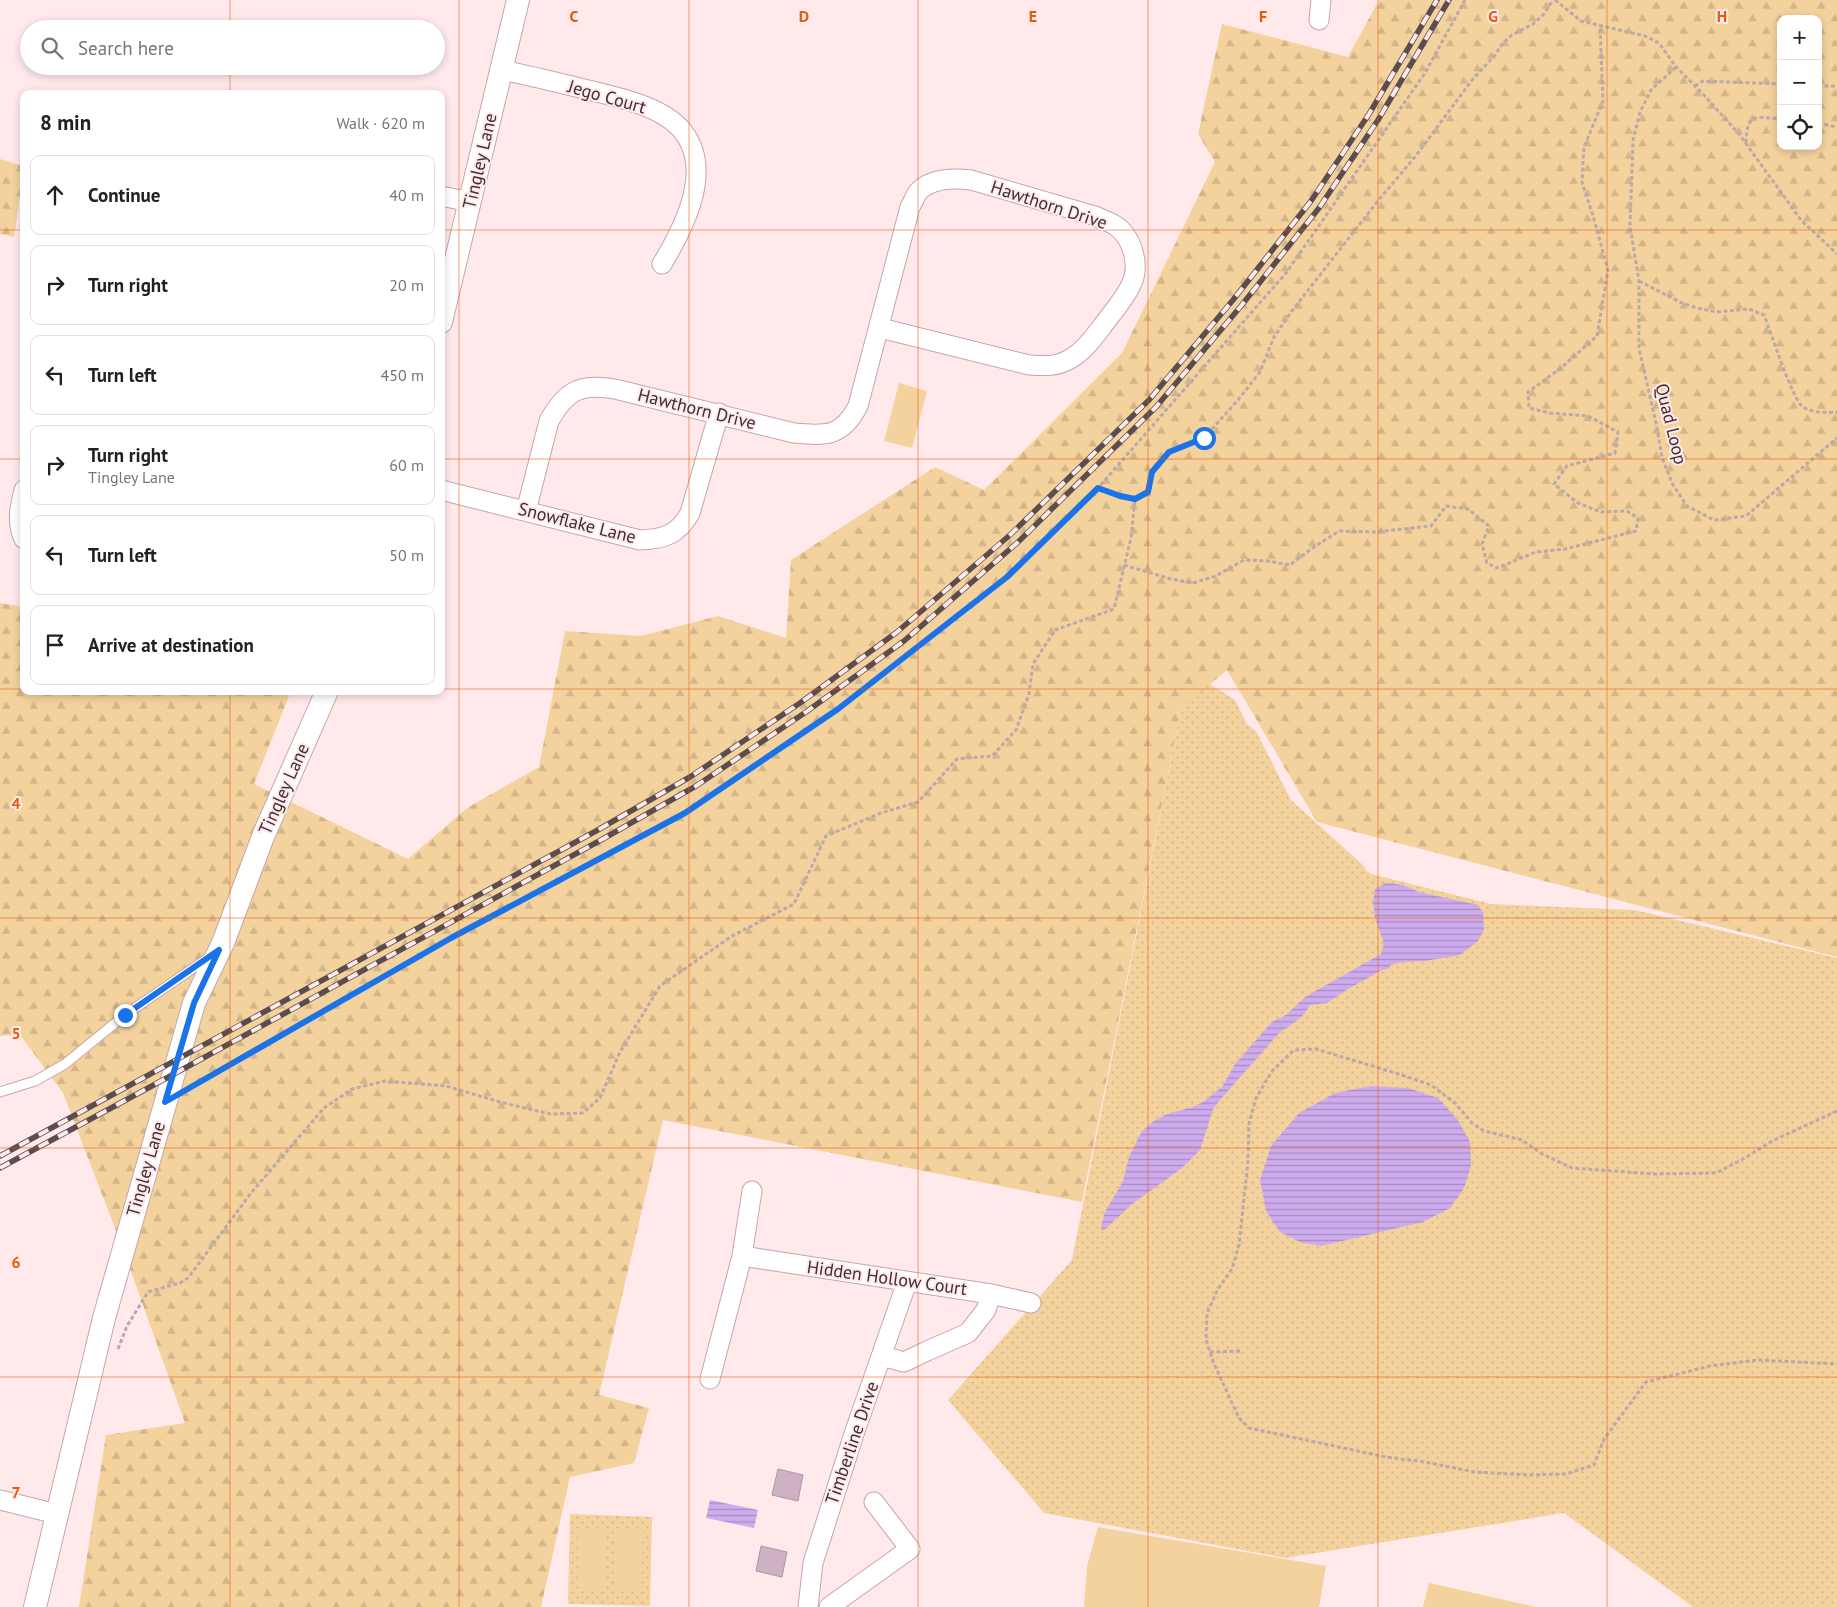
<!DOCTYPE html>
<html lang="en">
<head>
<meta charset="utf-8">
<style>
  body { margin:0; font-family:"PT Sans",sans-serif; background:#f2f2f2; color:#202124 }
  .controls { position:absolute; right:15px; top:15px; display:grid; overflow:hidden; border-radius:10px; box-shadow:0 2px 8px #0003 }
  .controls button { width:45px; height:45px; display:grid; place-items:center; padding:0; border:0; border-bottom:1px solid #e0e0e0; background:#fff; color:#202124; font:25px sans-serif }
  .stop { position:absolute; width:15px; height:15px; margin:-11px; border:4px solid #1a73e8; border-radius:50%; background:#fff }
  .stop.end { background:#1a73e8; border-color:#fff; box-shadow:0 1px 5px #0008 }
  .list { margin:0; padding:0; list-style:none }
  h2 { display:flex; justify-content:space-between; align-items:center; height:65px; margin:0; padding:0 20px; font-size:21px }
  h2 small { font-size:16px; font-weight:400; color:#757577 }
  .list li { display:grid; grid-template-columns:32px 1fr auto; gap:15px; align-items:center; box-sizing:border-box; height:80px; margin:0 10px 10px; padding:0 10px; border:1px solid #e0e0e0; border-radius:10px }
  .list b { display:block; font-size:19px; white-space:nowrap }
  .list p { margin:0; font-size:16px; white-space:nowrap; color:#757577 }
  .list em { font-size:16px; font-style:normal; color:#757577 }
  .icon { flex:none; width:28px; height:28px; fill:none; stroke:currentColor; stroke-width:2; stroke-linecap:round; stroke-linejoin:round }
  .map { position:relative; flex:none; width:1837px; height:1607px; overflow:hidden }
  .search { position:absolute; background:#fff; box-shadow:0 2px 8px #0003; left:20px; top:20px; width:425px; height:55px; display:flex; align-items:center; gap:12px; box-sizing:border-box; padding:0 18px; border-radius:28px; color:#757577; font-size:19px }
  .panel { position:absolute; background:#fff; box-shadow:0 2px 8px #0003; left:20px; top:90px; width:425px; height:605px; border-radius:10px }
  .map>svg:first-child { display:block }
</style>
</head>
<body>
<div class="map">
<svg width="1837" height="1607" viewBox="0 0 1837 1607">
  <defs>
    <pattern id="grass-dots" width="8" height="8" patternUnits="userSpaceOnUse" patternTransform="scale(1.25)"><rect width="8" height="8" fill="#f4d29e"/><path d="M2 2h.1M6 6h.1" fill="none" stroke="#d2b588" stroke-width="1.8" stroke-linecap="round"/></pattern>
    <pattern id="forest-firs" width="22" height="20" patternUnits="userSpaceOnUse" patternTransform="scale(1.25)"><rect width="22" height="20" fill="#f4d29e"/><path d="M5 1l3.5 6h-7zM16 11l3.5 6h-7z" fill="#d2b588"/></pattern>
    <pattern id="water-rules" width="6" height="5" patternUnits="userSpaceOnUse" patternTransform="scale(1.25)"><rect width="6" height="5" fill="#ceabed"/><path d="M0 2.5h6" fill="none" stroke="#a88cc0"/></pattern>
  </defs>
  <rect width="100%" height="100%" fill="#ffe9eb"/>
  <!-- grass -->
  <path fill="url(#grass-dots)" d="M 1210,684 L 1235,700 L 1247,724 L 1256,731 L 1291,800 L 1364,866 L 1367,871 L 1371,874 L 1491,904 L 1635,910 L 1837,958 L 1837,1607 L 1693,1607 L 1564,1513 L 1285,1558 L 1044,1513 L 948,1400 L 1072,1260 L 1181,709 Z
    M 570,1514 L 652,1517 L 650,1606 L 568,1604 Z"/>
  <!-- forest -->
  <path fill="url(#forest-firs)" fill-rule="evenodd" d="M 1379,0 L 1837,0 L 1837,957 L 1317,822 L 1227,670 L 1181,709 L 1082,1202 L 663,1120 L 599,1395 L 649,1408 L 634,1463 L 570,1477 L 541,1607 L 79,1607 L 106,1435 L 185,1423 L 123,1249 L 63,1093 L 20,1035 L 0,1036 L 0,603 L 24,607 L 24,691 L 291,691 L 254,784 L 408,859 L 467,808 L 539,767 L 565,631 L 641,636 L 718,616 L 786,638 L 791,560 L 935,467 L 984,490 L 1122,353 L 1215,162 L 1198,134 L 1222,24 L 1348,57 ZM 1781,19 L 1818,19 L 1818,146 L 1781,146 Z
    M 0,159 L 24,166 L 14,237 L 0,234 Z"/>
  <!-- pitch -->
  <path fill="#f4d29e" d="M 899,383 L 927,391 L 912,448 L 884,441 Z
    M 1098,1527 L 1326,1566 L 1319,1607 L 1084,1607 L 1087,1566 Z
    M 579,1529 L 607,1529 L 605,1589 L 578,1588 Z
    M 615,1530 L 643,1530 L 641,1590 L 614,1589 Z
    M 1429,1583 L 1536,1607 L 1423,1607 Z"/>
  <!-- water -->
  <path fill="url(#water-rules)" d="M 1386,883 L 1403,885 L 1419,892 L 1478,905 L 1483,913 L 1484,929 L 1478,941 L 1460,955 L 1425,961 L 1402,962 L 1391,965 L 1389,968 L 1380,971 L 1348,989 L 1327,1003 L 1310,1005 C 1303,1018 1293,1024 1280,1032 L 1220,1100 L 1213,1109 L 1200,1150 L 1182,1168 L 1132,1204 L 1104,1230 L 1101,1229 L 1104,1214 L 1123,1181 L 1129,1157 L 1142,1131 L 1154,1121 L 1167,1114 L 1193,1107 L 1203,1102 L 1222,1087 L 1235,1064 L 1272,1022 L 1286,1015 L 1305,997 L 1381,954 L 1384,943 L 1375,918 L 1373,902 L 1375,889 Z
    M 1370,1086 L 1408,1088 L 1438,1098 L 1458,1120 L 1470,1142 L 1471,1166 L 1464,1188 L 1450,1208 L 1423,1222 L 1321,1246 L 1300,1242 L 1280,1232 L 1266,1211 L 1260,1180 L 1271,1146 L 1299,1113 L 1335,1093 Z
    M 710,1500 L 758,1510 L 754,1528 L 706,1518 Z"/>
  <!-- building -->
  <path fill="#ceb2c3" stroke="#af94a5" d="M 778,1469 L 803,1475 L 798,1501 L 772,1495 Z
    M 761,1546 L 787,1552 L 782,1577 L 756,1571 Z"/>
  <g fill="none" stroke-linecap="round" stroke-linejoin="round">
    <defs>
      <path id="service" d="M 0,1092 L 35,1081 L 65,1064 L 125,1015 L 211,956"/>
      <path id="minor" d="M 1319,20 L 1321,0
        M 502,70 C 526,75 551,81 576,87 C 607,95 656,103 679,127 C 716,166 685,226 662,264
        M 441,196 L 470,202
        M 24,490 C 20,506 16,523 24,539
        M 441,490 L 640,540 C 664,539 678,535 690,513 L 719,413
        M 526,511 L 549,421 C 566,390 581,383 615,389 L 794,433 C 826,436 842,437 858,406 L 910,207 C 913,202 915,196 918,192 C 931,178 954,178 971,180 L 1095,216 C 1101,219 1107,221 1113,224 C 1132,235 1141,265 1131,285 C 1125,298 1115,309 1107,320 C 1096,334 1086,350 1070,359 C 1057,367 1044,366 1029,365 L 880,328
        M 742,1256 L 991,1294 L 1031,1303
        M 882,1356 L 904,1362 L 927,1351 L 968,1333 L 986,1310 L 991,1294
        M 710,1379 L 742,1256 L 752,1191
        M 0,1500 L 57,1514
        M 808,1607 L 813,1563 L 854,1434 L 907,1282
        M 829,1607 L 910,1549 L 874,1502"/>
      <path id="tertiary" d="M 441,322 L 518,0
        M 35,1607 L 104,1318 L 194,1003 L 223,943 L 264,834 L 327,691"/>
    </defs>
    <!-- service casing -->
    <use href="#service" stroke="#c7a5a8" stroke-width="11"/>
    <!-- minor casing -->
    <use href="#minor" stroke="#c7a5a8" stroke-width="21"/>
    <!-- tertiary casing -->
    <use href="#tertiary" stroke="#c7a5a8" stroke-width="24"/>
    <!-- path -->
    <path stroke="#bba8a9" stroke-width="3" stroke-dasharray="4 2.5" stroke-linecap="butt" d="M 1555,0 L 1581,21 L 1645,36 L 1659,43 L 1676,67 L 1702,93 L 1739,134 L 1801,220 L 1837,254
      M 1676,67 L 1651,90 L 1640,112 L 1633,140 L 1630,226 L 1639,281 L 1639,348 L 1657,428 L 1662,458 L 1673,485 L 1687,506 L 1714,520 L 1746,516 L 1837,438
      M 1695,86 L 1703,81 L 1781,84
      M 1818,86 L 1837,86
      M 1818,123 L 1837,127
      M 1746,143 C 1747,112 1755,117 1781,119
      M 1639,281 L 1682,303 L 1697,308 L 1716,312 L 1749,309 L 1764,315 C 1771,332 1792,399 1803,407 C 1813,413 1826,413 1837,412
      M 1098,488 L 1120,496 L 1135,499 L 1148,492 L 1152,472 L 1169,452 L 1204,438 L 1238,400 L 1260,372 L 1274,337 L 1291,312 L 1377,202 L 1415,157 L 1472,80 L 1495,55 L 1503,43 L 1512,35 L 1533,24 L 1544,14 L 1553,0
      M 1124,565 L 1171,579 L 1193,583 L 1216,576 L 1244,560 L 1268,561 L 1290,565 L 1311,549 L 1339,531 L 1375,532 L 1431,526 L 1446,506 L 1468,509 L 1489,526 L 1482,544 L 1487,563 L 1497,568 L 1536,552 L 1565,549 L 1636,531 L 1638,518 L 1627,511 L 1601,512 L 1578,503 L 1554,484 L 1567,466 L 1615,453 L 1618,432 L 1588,416 L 1550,413 L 1529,408 L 1528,392 L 1561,368 L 1597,336 L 1608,270 L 1593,216 L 1582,182 L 1584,147 L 1603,101 L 1600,26
      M 189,1089 L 451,938 L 685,813 L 838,709 L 1007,577 L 1098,488 L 1286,273 L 1425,73 L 1465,0
      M 1837,1111 L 1772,1141 L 1743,1159 L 1716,1173 L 1655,1174 L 1572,1168 L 1542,1154 L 1522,1140 L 1484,1131 L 1472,1123 L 1455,1103 L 1431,1085 L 1402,1075 L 1316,1049 L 1294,1050 L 1272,1071 L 1256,1098 L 1249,1124 L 1248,1161 L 1239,1245 L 1232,1269 L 1218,1289 L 1207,1313 L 1206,1340 L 1214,1364 L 1239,1418 L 1249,1428 L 1386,1457 L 1425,1462 L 1474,1472 L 1528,1475 L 1566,1474 L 1594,1465 L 1604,1439 L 1646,1382 L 1710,1366 L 1758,1360 L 1837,1364
      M 118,1349 L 127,1326 L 148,1292 L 180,1283 L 188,1278 L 251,1193 L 324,1108 L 352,1089 L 385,1081 L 446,1086 L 500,1102 L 550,1114 L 583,1113 L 600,1098 L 620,1052 L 660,986 L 732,936 L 794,904 L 826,836 L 881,813 L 918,802 L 957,759 L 992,756 L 1016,730 L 1029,694 L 1033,664 L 1055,630 L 1114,609 L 1131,538 L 1135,499
      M 1210,1352 L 1240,1351"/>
    <!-- service -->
    <use href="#service" stroke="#fff" stroke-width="9"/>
    <!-- minor -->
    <use href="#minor" stroke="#fff" stroke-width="19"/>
    <!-- tertiary -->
    <use href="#tertiary" stroke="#fff" stroke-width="22"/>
    <defs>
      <path id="rail" d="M 0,1156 L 596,831 L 690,777 L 800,703 L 897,632 L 1010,535 L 1149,400 L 1233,300 L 1311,201 L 1369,114 L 1437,0
        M 0,1168 L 174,1074 L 601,840 L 696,786 L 806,712 L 904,641 L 1017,543 L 1156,407 L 1241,306 L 1319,208 L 1378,120 L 1449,0"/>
    </defs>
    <!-- rail casing -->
    <use href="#rail" stroke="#5b4c4d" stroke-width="5.5"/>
    <!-- rail -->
    <use href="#rail" stroke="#ffe9eb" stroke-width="4" stroke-dasharray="11" stroke-linecap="butt"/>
  </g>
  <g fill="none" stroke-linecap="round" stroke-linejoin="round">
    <!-- route -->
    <path stroke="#1a73e8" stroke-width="6" d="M 125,1015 L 219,950 L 194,1003 L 165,1102 L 451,938 L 685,813 L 838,709 L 1007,577 L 1098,488 L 1120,496 L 1135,499 L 1148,492 L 1152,472 L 1169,452 L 1204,438"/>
  </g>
  <!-- grid -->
  <path fill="none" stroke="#e8590c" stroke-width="1" stroke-opacity="0.55" d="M 230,0 L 230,29M 459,0 L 459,1607M 689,0 L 689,1607M 918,0 L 918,1607M 1148,0 L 1148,1607M 1378,0 L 1378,1607M 1607,0 L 1607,1607M 230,66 L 230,94M 0,230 L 24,230M 441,230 L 1837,230M 0,459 L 24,459M 441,459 L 1837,459M 0,689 L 24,689M 441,689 L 1837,689M 230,691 L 230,1607M 0,918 L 1837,918M 0,1148 L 1837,1148M 0,1377 L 1837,1377"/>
  <g text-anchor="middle" stroke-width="4" stroke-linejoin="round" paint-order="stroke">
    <!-- street labels -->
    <g font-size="18" fill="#3d2f30" stroke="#ffe9eb">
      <text transform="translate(607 97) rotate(16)" y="6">Jego Court</text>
      <text transform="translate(480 161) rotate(-77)" y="6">Tingley Lane</text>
      <text transform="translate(1049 205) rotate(18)" y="6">Hawthorn Drive</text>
      <text transform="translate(697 409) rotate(14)" y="6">Hawthorn Drive</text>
      <text transform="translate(1671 424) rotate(76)" y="6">Quad Loop</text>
      <text transform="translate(577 523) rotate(14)" y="6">Snowflake Lane</text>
      <text transform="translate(284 789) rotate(-66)" y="6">Tingley Lane</text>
      <text transform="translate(146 1169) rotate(-74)" y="6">Tingley Lane</text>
      <text transform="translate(887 1278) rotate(8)" y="6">Hidden Hollow Court</text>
      <text transform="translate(852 1443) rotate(-71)" y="6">Timberline Drive</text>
    </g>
  </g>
  <g font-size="16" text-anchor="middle" font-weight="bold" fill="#e8590c" stroke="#ffe9eb" stroke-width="4" stroke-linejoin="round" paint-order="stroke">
    <text x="574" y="22">C</text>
    <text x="804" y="22">D</text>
    <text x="1033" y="22">E</text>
    <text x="1263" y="22">F</text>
    <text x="1493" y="22">G</text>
    <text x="1722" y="22">H</text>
    <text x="16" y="809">4</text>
    <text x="16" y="1039">5</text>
    <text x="16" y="1268">6</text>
    <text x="16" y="1498">7</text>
  </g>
</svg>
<div class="controls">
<button>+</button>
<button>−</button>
<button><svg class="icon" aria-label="locate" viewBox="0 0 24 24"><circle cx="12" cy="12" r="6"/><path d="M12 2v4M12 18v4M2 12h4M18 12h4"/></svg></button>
</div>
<div class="stop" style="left:1204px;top:438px"></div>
<div class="stop end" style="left:125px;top:1015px"></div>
<div class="search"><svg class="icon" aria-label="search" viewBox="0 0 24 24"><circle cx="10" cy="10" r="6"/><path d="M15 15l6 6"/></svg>Search here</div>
<section class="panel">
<h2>8 min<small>Walk · 620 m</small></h2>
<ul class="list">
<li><svg class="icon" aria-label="ahead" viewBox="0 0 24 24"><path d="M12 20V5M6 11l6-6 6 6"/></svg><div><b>Continue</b></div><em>40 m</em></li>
<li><svg class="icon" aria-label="right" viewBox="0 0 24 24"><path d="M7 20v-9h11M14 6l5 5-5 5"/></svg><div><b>Turn right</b></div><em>20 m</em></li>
<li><svg class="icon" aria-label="left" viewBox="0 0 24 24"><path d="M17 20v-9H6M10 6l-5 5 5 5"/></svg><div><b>Turn left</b></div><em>450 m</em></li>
<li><svg class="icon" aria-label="right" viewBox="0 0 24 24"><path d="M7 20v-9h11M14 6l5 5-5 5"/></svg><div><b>Turn right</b><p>Tingley Lane</p></div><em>60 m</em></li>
<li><svg class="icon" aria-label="left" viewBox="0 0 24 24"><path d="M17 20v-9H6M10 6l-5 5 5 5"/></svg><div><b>Turn left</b></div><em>50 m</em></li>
<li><svg class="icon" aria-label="arrive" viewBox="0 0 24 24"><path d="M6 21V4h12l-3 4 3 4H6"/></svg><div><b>Arrive at destination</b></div></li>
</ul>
</section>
</div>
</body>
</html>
